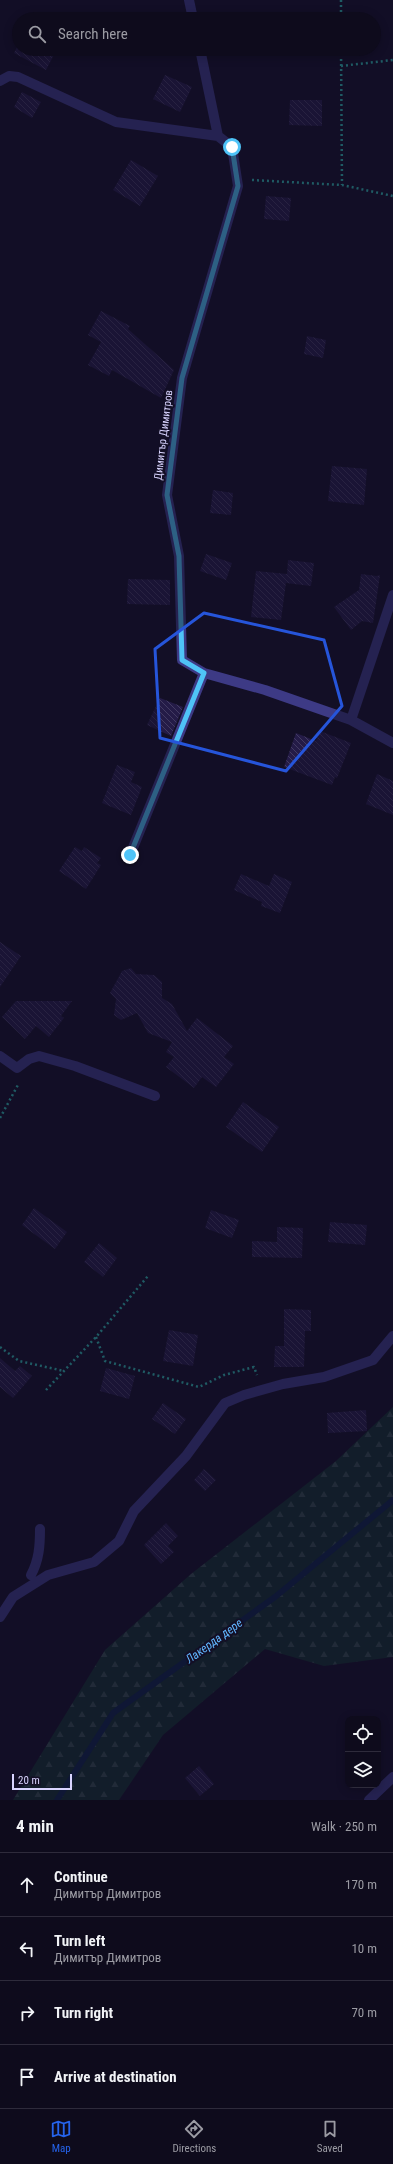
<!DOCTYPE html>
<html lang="en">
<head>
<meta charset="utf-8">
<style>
  body { margin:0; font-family:"Roboto Condensed",sans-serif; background:#171425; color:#f1f3f6 }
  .controls { position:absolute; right:12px; bottom:12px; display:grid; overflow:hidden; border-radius:8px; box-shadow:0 2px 10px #0003 }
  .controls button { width:36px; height:36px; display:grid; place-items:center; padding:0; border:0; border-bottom:1px solid #2e2b3b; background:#0e0b1c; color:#f1f3f6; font:20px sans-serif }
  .scale { position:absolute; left:12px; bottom:10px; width:60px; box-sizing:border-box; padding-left:4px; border:2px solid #d9d4ff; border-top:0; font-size:11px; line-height:14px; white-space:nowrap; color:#d9d4ff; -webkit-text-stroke:3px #130f26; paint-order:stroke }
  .stop { position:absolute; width:12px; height:12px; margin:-9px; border:3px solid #4fc3f7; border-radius:50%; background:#fff }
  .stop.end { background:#4fc3f7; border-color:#fff; box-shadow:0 1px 4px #0008 }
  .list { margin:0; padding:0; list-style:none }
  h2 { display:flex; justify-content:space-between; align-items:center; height:52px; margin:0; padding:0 16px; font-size:17px }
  h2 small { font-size:13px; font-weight:400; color:#9b9ba3 }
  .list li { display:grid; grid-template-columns:26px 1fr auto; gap:12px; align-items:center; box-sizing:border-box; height:64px; padding:0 16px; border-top:1px solid #2e2b3b }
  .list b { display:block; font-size:15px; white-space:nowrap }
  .list p { margin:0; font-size:13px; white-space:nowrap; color:#9b9ba3 }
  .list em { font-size:13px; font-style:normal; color:#9b9ba3 }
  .icon { flex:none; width:22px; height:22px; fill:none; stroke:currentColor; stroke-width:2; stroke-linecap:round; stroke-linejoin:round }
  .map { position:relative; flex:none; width:393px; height:1800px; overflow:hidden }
  .search { position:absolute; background:#0e0b1c; box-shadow:0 2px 10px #0003; left:12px; right:12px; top:12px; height:44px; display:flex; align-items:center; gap:10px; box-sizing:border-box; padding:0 14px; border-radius:22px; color:#9b9ba3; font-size:15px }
  .sheet { height:308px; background:#0e0b1c }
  nav { display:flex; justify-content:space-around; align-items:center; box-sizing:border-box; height:56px; border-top:1px solid #2e2b3b; background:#0e0b1c; font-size:11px; color:#9b9ba3 }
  nav a { display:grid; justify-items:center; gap:2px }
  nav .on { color:#2563eb }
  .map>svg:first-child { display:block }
</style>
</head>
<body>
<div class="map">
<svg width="393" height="1800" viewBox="0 0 393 1800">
  <defs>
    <pattern id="forest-firs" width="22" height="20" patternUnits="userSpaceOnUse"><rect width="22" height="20" fill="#12302f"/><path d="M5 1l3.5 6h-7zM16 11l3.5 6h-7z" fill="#344d4e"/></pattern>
    <pattern id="building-back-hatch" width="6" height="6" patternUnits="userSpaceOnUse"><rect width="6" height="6" fill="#241b47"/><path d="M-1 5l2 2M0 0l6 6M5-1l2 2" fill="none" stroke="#433b63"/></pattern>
  </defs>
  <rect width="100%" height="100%" fill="#130f26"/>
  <!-- forest -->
  <path fill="url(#forest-firs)" d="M 393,1407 L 393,1657 L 324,1666 L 265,1649 L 163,1735 L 119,1800 L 13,1800 L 105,1650 L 191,1574 L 336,1461 Z"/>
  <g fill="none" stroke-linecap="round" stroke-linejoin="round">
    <!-- stream -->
    <path stroke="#0c2248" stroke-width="6" d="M 57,1800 L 113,1713 L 275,1597 L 393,1500"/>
  </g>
  <!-- building -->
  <path fill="url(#building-back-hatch)" d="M 19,43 L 19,49 L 57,49 L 46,70 L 14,53 Z
    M 165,75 L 192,87 L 180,112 L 153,99 Z
    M 22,92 L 41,102 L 32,118 L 14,107 Z
    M 290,100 L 322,100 L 322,126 L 289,125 Z
    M 131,160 L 158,176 L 140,206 L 113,190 Z
    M 266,196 L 291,198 L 289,221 L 264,219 Z
    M 101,311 L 130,326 L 128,329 L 174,370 L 161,398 L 112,370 L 109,376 L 88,365 L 101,342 L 88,335 Z
    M 307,336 L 326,340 L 323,358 L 304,354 Z
    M 332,466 L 367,469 L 364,505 L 328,501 Z
    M 213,490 L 233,493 L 231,515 L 210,513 Z
    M 206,554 L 232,563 L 226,580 L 200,571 Z
    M 288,560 L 314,563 L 311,586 L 286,583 L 287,575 L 281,620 L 251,617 L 256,571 L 287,574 Z
    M 361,574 L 377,576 L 380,575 L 373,623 L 362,621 L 351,630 L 334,607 L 359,590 Z
    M 128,579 L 170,580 L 170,605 L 127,604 Z
    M 160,698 L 183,707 L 171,736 L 147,725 Z
    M 320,731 L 351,743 L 337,778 L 335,777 L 332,785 L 284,767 L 296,733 L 316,741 Z
    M 117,765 L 135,772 L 131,782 L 142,787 L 131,815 L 102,803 Z
    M 377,774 L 393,781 L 393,815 L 366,804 Z
    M 75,847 L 82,851 L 84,847 L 101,858 L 97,863 L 101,865 L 86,889 L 59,871 Z
    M 241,874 L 269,886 L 274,874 L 292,882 L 280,913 L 261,906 L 262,902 L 234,890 Z
    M 0,942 L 21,956 L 0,987 Z
    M 131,968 L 136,974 L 154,975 L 162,982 L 162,998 L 172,1004 L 187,1031 L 197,1018 L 233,1046 L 224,1057 L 234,1064 L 216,1087 L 202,1077 L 194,1088 L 166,1067 L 174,1057 L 166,1052 L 172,1042 L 148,1033 L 137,1013 L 121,1020 L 114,1015 L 116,999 L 110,993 L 122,971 Z
    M 16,1001 L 72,1001 L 61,1016 L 64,1018 L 49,1037 L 36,1026 L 25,1039 L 2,1017 Z
    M 243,1102 L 279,1127 L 262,1152 L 226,1127 Z
    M 34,1208 L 67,1232 L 55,1249 L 22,1225 Z
    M 211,1210 L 239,1220 L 232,1238 L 205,1228 Z
    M 330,1222 L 367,1225 L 365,1245 L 328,1242 Z
    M 277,1227 L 303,1228 L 302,1258 L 252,1257 L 252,1241 L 277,1242 Z
    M 99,1243 L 117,1258 L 103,1277 L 84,1262 Z
    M 284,1309 L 311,1310 L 311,1331 L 305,1331 L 304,1367 L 274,1367 L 275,1346 L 284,1346 Z
    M 169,1330 L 198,1335 L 193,1366 L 163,1361 Z
    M 0,1358 L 15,1371 L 20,1366 L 32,1376 L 13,1398 L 0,1387 Z
    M 106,1368 L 135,1376 L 129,1399 L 100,1391 Z
    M 163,1403 L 186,1419 L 175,1434 L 152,1419 Z
    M 366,1410 L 367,1431 L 328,1433 L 327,1413 Z
    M 204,1469 L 216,1480 L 205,1491 L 194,1480 Z
    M 166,1523 L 178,1536 L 168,1546 L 174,1552 L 161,1564 L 144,1545 Z
    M 199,1766 L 214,1784 L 200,1796 L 185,1778 Z"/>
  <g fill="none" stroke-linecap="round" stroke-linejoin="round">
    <!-- path -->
    <path stroke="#2fb8b0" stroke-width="2.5" stroke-dasharray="2 3" stroke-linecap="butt" d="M 341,0 L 341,19
      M 341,49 L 342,185
      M 341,66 L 393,60
      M 252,180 L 342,185 L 393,196
      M 0,1118 L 19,1083
      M 96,1337 L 105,1361 L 199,1387 L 224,1375 L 254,1367 L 257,1375
      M 0,1347 L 19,1361 L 64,1371
      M 46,1390 L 96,1337 L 148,1276"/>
    <!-- minor -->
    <path stroke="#3d3a85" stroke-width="10" d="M 189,0 L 193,19
      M 200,49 L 218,136 L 232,147 L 238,186 L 182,378 L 167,495 L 179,556 L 182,660 L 204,673 L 265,690 L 351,720 L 393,743
      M 0,81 L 9,76 L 18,77 L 116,122 L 218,136
      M 351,720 L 393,595
      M 130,855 L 204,673
      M 0,1056 L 17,1068 L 29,1059 L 39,1056 L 75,1066 L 155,1096
      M 31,1575 C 39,1560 40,1546 40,1529
      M 0,1617 L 13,1597 L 48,1575 L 94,1562 L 119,1541 L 134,1511 L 186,1456 L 225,1403 L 244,1395 L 283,1384 L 324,1377 L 373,1360 L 393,1336
      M 369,1800 L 393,1777"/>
  </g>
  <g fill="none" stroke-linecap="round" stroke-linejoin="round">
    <!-- route -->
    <path stroke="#4fc3f7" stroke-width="5" d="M 130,855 L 204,673 L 182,660 L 179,556 L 167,495 L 182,378 L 238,186 L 232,147"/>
  </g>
  <!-- marked area -->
  <path d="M0 0H393V1800H0ZM 204,613 L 324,640 L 342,706 L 286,771 L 160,738 L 155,649 Z" fill="#130f26" fill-opacity=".55" fill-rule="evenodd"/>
  <path fill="none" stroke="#2655da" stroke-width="3" stroke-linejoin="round" d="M 204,613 L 324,640 L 342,706 L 286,771 L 160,738 L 155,649 Z"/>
  <g text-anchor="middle" stroke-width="4" stroke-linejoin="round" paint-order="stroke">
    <!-- street labels -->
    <g font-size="11" fill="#d9d4ff" stroke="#130f26">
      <text transform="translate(163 435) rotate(-83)" y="4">Димитър Димитров</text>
    </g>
    <!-- water labels -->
    <g font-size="12" font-style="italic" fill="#62b6ff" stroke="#130f26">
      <text transform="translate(214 1641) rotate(-36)" y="4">Лакерда дере</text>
    </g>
  </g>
</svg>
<div class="controls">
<button><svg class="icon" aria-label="locate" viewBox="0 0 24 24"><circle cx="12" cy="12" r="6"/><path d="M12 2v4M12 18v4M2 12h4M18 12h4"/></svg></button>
<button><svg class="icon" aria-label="layers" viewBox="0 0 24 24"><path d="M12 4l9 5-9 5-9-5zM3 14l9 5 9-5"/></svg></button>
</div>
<div class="scale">20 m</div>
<div class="stop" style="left:232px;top:147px"></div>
<div class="stop end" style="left:130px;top:855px"></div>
<div class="search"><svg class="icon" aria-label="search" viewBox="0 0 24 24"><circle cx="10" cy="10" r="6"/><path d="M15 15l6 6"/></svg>Search here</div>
</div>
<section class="sheet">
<h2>4 min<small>Walk · 250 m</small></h2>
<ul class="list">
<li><svg class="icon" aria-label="ahead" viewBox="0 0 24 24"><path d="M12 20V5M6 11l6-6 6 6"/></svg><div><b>Continue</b><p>Димитър Димитров</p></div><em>170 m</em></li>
<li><svg class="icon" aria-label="left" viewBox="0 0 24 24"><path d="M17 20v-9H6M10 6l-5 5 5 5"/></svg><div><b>Turn left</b><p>Димитър Димитров</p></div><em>10 m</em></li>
<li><svg class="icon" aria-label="right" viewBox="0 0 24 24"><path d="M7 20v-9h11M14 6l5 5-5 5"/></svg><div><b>Turn right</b></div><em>70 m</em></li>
<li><svg class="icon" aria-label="arrive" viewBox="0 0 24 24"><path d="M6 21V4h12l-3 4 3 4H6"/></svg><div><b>Arrive at destination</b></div></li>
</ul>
</section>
<nav>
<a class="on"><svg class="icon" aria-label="map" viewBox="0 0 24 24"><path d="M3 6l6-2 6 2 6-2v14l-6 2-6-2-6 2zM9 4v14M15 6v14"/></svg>Map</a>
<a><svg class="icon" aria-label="directions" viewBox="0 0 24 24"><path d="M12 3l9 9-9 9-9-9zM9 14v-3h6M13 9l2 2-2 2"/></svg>Directions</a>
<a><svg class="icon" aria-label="saved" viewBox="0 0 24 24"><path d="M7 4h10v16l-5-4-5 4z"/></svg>Saved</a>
</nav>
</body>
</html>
